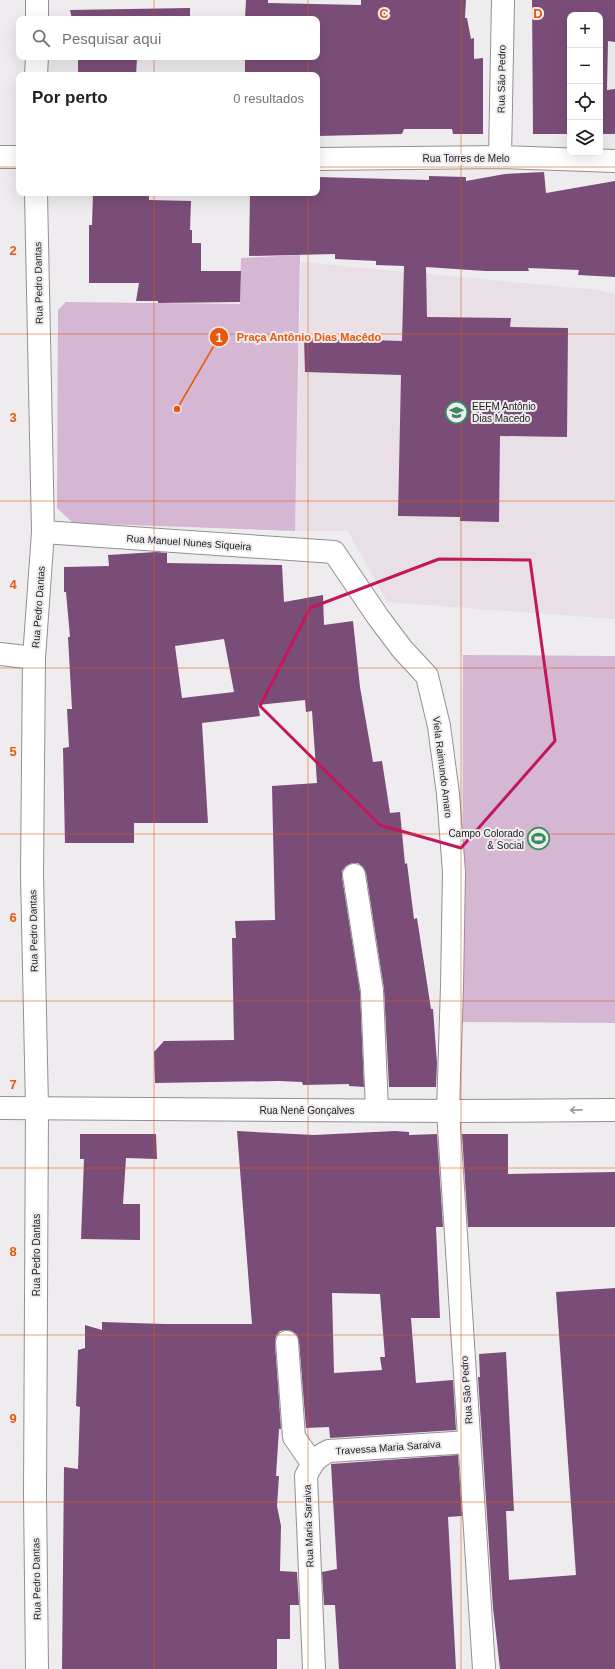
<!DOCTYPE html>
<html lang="pt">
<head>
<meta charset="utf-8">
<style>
  body { margin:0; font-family:Arial,sans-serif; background:#f6f6f6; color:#202124 }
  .controls { position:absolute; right:12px; top:12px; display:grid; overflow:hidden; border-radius:8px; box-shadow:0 4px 16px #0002 }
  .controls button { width:36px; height:36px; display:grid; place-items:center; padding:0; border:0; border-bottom:1px solid #e0e0e0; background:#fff; color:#202124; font:20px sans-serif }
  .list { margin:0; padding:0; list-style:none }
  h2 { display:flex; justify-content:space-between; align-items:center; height:52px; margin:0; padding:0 16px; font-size:17px }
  h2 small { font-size:13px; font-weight:400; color:#757577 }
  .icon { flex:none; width:22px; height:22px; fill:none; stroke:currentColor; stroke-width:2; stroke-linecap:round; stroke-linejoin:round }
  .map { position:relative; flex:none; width:615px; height:1669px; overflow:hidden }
  .search { position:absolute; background:#fff; box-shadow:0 4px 16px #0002; left:16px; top:16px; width:304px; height:44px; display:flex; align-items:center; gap:10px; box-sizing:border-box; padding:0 14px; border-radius:8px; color:#757577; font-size:15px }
  .panel { position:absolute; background:#fff; box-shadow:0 4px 16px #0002; left:16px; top:72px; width:304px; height:124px; border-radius:8px }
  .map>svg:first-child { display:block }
</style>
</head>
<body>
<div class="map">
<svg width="615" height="1669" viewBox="0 0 615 1669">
  <rect width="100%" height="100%" fill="#efecef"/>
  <!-- built -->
  <path fill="#e8dfe7" d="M 301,262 L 598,290 L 615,294 L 615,619 L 387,602 L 348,531 L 295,531 Z"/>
  <!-- green -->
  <path fill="#d5b6d3" d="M 300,255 L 295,531 L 73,523 L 57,508 L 58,310 L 66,302 L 240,304 L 241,258 Z
    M 463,655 L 615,656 L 615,1023 L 462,1022 Z"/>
  <!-- building -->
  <path fill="#7a4d78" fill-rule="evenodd" d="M 246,0 L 268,0 L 268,3 L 361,5 L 361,0 L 466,0 L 465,18 L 467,18 L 471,39 L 474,38 L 474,59 L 483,58 L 483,134 L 453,134 L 452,129 L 404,129 L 402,134 L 317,136 L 317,75 L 245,75 L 245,60 L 247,57 L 317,57 L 317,19 L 245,19 Z
    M 532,0 L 615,0 L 615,42 L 608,41 L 607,90 L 615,89 L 615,134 L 600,134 L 600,15 L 570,15 L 570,134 L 533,134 Z
    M 190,8 L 190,19 L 72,19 L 70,10 Z
    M 78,57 L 190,57 L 137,58 L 136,75 L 78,75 Z
    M 544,172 L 546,193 L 615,181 L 615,277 L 578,275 L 579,270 L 528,268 L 529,271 L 485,271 L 426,267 L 427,317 L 511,318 L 510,327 L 568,328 L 567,437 L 500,436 L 499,522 L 460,521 L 460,517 L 398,516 L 401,375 L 305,372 L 304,338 L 402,341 L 404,266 L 376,265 L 376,261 L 335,259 L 335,254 L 249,256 L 250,193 L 317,193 L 317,177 L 429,180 L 429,176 L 466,177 L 466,181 L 505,174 Z
    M 93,193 L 149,193 L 149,200 L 191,201 L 190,230 L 192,230 L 192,243 L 201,243 L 201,271 L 241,271 L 240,302 L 158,303 L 158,301 L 136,301 L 139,283 L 89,283 L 89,225 L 92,225 Z
    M 156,552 L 167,553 L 167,563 L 282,565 L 284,602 L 323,595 L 324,625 L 353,621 L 360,687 L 373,762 L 382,761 L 390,813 L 400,812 L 405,864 L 407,863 L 414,919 L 417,918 L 431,1009 L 433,1009 L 437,1063 L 436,1087 L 389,1087 L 384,989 L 366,873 L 363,867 L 358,863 L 352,863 L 346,866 L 342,871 L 342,877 L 360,992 L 364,1087 L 349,1086 L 349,1084 L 303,1085 L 302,1082 L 279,1081 L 155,1083 L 154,1052 L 164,1041 L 234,1040 L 232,938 L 236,938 L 235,921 L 275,920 L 272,786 L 317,783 L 312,711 L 306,712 L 305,700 L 258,705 L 260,716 L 202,723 L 208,823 L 134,823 L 134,843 L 65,843 L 63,748 L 69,747 L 67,709 L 72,709 L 68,637 L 70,637 L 66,592 L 64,592 L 64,567 L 109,566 L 108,555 ZM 224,639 L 234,692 L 182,698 L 175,646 Z
    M 237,1131 L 314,1135 L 395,1131 L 409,1132 L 409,1135 L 437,1134 L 443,1227 L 436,1227 L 440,1318 L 411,1318 L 416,1383 L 453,1380 L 456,1430 L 330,1438 L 329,1427 L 306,1428 L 299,1341 L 297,1335 L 292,1331 L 286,1330 L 280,1331 L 276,1336 L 275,1343 L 281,1429 L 279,1429 L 276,1476 L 279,1476 L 277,1506 L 281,1526 L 280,1571 L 297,1572 L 299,1605 L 290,1605 L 290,1639 L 277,1639 L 277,1669 L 62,1669 L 64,1467 L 78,1469 L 80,1407 L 76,1406 L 78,1350 L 85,1348 L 85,1325 L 102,1330 L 102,1322 L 164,1324 L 252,1324 ZM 332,1293 L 380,1294 L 385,1357 L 380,1357 L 382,1370 L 334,1373 Z
    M 80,1134 L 156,1134 L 157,1159 L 126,1158 L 123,1204 L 140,1204 L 140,1240 L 81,1239 L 84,1159 L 80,1159 Z
    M 462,1134 L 508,1134 L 508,1174 L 615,1172 L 615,1227 L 468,1227 Z
    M 615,1288 L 615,1669 L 500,1669 L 493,1608 L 478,1377 L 480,1377 L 479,1354 L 506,1352 L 514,1511 L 506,1511 L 509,1580 L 576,1575 L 556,1292 Z
    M 458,1455 L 462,1516 L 448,1517 L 456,1669 L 339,1669 L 335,1605 L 324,1605 L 322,1572 L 337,1569 L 331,1464 Z"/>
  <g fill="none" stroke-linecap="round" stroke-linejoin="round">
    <defs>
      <path id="minor" d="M 0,157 L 19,157
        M 500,157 L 503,0
        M 317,159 L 500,157 L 615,161
        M 0,654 L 34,658
        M 354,875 L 372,991 L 377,1110
        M 0,1108 L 448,1111 L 452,986 L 454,872 L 448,794 L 439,726 L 427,676 L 402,649 L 378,617 L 334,552 L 43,532
        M 287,1342 L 294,1437 L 312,1463
        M 314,1669 L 306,1476 C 312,1463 316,1457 329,1451 L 469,1442"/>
      <path id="major" d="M 37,19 L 37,0
        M 36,75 L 37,57
        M 36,193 L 43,532 L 34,658 L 32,875 L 37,1107 L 35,1494 L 37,1669
        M 484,1669 L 448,1111 L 615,1110"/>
    </defs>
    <!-- minor casing -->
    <use href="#minor" stroke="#939093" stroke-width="24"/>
    <!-- major casing -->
    <use href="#major" stroke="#939093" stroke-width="24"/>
    <!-- minor -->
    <use href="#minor" stroke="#fff" stroke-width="22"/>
    <!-- major -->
    <use href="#major" stroke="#fff" stroke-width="22"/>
  </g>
  <!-- one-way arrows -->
  <defs><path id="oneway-shaft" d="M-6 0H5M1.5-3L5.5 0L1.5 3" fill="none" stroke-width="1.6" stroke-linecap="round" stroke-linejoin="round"/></defs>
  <use stroke="#9c9c9c" href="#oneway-shaft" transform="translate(576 1110) rotate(179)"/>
  <!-- marked area -->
  <path fill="none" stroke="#c2185b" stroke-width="3" stroke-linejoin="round" d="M 439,559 L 530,560 L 555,741 L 461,848 L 380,825 L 260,706 L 310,608 Z"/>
  <!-- grid -->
  <path fill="none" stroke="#e8590c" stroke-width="1" stroke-opacity="0.55" d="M 154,0 L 154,19M 308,0 L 308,19M 461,0 L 461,1669M 154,57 L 154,75M 308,57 L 308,75M 0,167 L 19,167M 317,167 L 615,167M 154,193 L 154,1669M 308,193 L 308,1669M 0,334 L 615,334M 0,501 L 615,501M 0,668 L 615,668M 0,834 L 615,834M 0,1001 L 615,1001M 0,1168 L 615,1168M 0,1335 L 615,1335M 0,1502 L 615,1502"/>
  <!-- icons -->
  <defs>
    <symbol id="school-ring" viewBox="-11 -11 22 22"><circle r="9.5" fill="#efecef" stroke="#388c5f" stroke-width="1.5"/><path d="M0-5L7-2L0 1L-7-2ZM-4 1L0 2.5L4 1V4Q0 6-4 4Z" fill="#388c5f"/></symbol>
    <symbol id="stadium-ring" viewBox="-11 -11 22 22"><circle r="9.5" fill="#efecef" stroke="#388c5f" stroke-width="1.5"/><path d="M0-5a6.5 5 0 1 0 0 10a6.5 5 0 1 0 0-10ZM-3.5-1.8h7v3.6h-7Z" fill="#388c5f"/></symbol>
  </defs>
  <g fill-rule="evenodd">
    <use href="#school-ring" x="444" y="400" width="25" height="25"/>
    <use href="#stadium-ring" x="526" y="826" width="25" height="25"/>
  </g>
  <g text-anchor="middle" stroke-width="4" stroke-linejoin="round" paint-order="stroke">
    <!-- street labels -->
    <g font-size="10" fill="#232223" stroke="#efecef">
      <text transform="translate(501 79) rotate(-89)" y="4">Rua São Pedro</text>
      <text x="466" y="162">Rua Torres de Melo</text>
      <text transform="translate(38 283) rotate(-91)" y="4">Rua Pedro Dantas</text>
      <text transform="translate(189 542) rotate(4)" y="4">Rua Manuel Nunes Siqueira</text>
      <text transform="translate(38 607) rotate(-86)" y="4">Rua Pedro Dantas</text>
      <text transform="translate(443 767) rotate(83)" y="4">Viela Raimundo Amaro</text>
      <text transform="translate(33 931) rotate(-91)" y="4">Rua Pedro Dantas</text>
      <text x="307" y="1114">Rua Nenê Gonçalves</text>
      <text transform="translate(36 1255) rotate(-90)" y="4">Rua Pedro Dantas</text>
      <text transform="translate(466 1390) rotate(-94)" y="4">Rua São Pedro</text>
      <text transform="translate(388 1447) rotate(-4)" y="4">Travessa Maria Saraiva</text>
      <text transform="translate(308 1526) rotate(-92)" y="4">Rua Maria Saraiva</text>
      <text transform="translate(36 1579) rotate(-91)" y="4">Rua Pedro Dantas</text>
    </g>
    <!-- poi labels -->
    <g font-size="10" fill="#232223" stroke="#efecef" text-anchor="start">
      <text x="472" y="410">EEFM Antônio<tspan x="472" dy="12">Dias Macedo</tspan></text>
      <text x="524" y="837" text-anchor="end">Campo Colorado<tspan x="524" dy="12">&amp; Social</tspan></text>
    </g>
  </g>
  <g font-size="13" text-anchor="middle" font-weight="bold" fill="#e8590c" stroke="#efecef" stroke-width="4" stroke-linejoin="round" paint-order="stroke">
    <text x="384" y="18">C</text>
    <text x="538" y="18">D</text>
    <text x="13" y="255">2</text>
    <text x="13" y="422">3</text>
    <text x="13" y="589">4</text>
    <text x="13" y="756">5</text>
    <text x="13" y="922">6</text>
    <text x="13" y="1089">7</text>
    <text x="13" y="1256">8</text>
    <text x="13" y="1423">9</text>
  </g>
  <!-- callouts -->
  <path fill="none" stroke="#e8590c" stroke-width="1.5" d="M177 409L219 337"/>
  <g fill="#e8590c" stroke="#efecef" stroke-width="1.5">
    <circle cx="177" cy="409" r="4"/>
    <circle cx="219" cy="337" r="10"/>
  </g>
  <g font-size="12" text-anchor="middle" font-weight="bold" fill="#fff">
    <text x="219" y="342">1</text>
  </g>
  <g font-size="11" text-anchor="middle" font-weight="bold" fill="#e8590c" stroke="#efecef" stroke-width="4" stroke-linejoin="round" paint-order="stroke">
    <text x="309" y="341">Praça Antônio Dias Macêdo</text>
  </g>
</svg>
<div class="controls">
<button>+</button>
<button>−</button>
<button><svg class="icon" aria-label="locate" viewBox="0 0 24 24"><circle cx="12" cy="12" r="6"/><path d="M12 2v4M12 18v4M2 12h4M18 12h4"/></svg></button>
<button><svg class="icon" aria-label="layers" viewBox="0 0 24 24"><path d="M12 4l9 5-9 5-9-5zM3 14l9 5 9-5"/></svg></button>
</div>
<div class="search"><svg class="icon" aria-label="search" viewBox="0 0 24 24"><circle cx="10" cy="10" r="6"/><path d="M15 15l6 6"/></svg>Pesquisar aqui</div>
<section class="panel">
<h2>Por perto<small>0 resultados</small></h2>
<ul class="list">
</ul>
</section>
</div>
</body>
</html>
